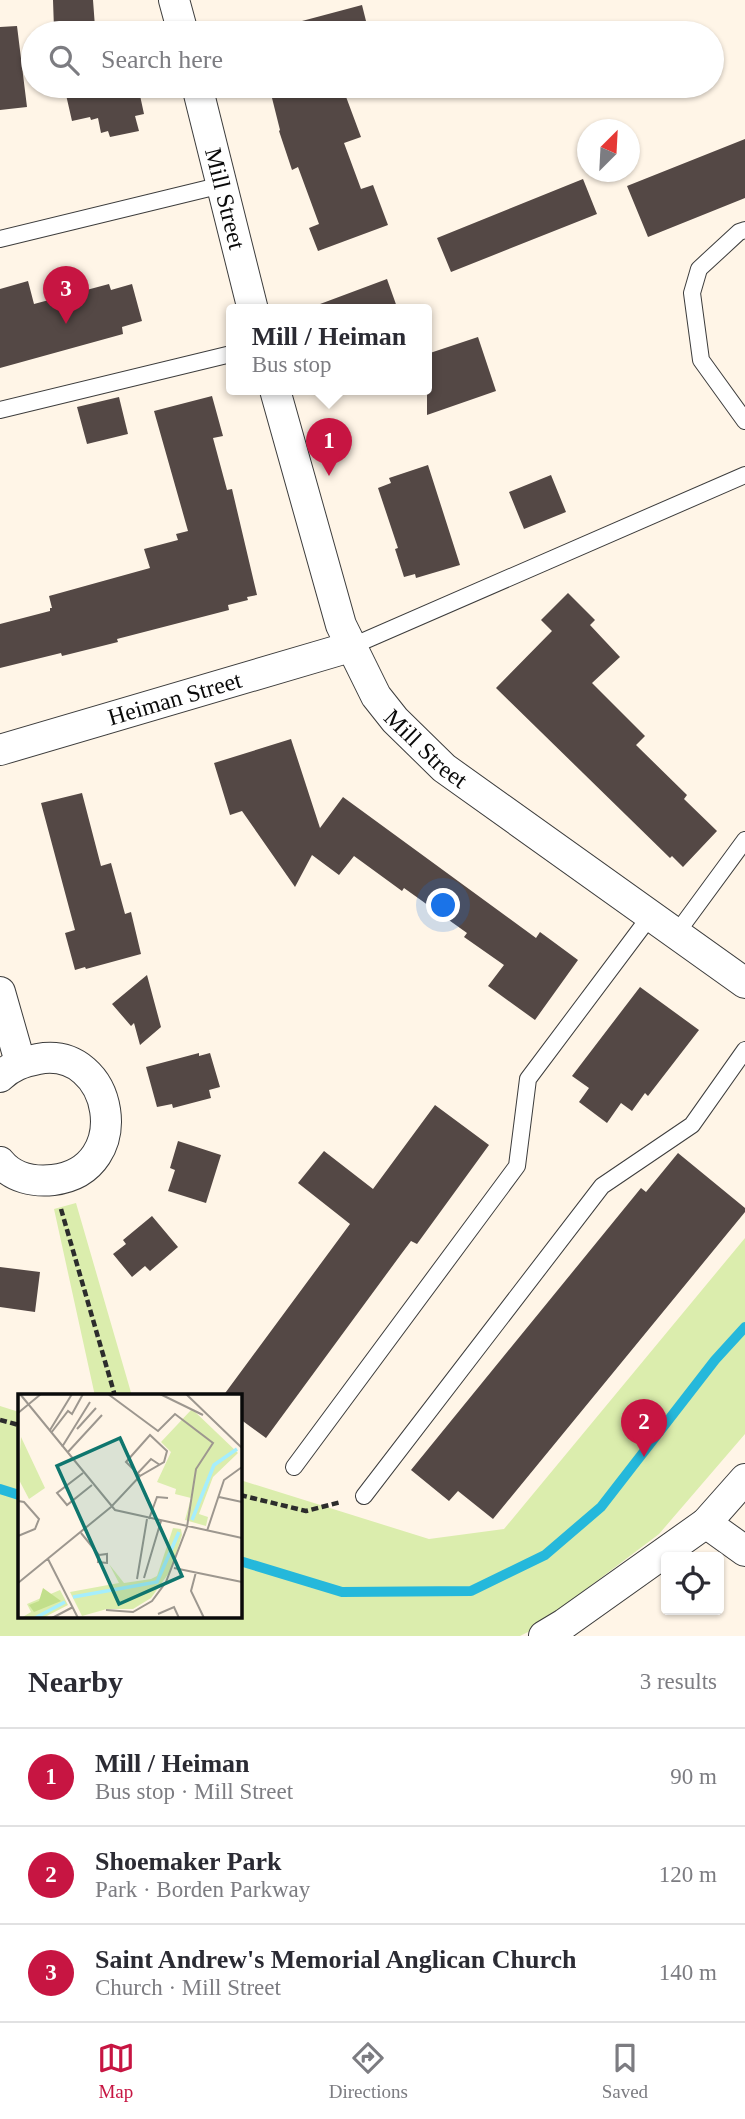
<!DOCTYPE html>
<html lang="en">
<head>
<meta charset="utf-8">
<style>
  body { margin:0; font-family:Georgia,serif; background:#f2f2f3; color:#2b2b33 }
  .controls { position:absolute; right:21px; bottom:21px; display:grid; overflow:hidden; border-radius:7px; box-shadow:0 2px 5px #0004 }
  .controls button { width:63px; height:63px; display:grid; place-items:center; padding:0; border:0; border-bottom:2px solid #e1e1e2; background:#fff; color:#2b2b33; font:35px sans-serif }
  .compass { position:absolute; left:577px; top:119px; width:63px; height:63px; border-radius:50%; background:#fff; box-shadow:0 2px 5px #0004; rotate:24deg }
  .you { position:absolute; left:444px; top:906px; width:24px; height:24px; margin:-18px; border:5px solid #fff; border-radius:50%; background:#1a73e8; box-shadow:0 0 0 10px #1a73e833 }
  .badge { display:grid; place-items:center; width:46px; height:46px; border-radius:50%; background:#c71542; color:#fff; font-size:23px; font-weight:700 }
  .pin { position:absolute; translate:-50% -58px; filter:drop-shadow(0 2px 4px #0008) }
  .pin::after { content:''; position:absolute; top:37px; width:24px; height:21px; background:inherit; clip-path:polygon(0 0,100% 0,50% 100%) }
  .popup { position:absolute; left:226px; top:304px; width:206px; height:91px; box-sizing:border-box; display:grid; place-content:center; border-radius:7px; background:#fff; filter:drop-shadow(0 2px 5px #0005); font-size:23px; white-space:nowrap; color:#7c7c81 }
  .popup b { font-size:26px; color:#2b2b33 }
  .popup::after { content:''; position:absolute; left:50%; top:100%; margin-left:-14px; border:14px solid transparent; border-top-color:#fff }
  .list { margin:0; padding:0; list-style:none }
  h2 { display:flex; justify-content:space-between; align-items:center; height:91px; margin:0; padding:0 28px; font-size:30px }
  h2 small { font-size:23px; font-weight:400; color:#7c7c81 }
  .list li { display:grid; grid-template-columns:46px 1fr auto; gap:21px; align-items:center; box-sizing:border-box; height:98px; padding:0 28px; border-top:2px solid #e1e1e2 }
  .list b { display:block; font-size:26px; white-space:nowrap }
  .list p { margin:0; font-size:23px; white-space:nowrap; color:#7c7c81 }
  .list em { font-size:23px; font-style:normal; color:#7c7c81 }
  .icon { flex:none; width:38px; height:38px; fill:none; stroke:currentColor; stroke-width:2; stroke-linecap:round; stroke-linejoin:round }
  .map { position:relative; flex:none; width:745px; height:1636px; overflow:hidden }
  .search { position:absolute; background:#fff; box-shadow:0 2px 5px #0004; left:21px; right:21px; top:21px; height:77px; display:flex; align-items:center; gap:18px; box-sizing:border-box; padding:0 24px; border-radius:38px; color:#7c7c81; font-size:26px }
  .sheet { height:385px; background:#fff }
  nav { display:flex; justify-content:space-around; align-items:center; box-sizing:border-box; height:98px; border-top:2px solid #e1e1e2; background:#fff; font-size:19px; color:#7c7c81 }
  nav a { display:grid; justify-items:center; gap:4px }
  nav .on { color:#c71542 }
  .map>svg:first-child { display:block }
</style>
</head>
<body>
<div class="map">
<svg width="745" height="1636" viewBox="0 0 745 1636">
  <rect width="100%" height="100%" fill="#fff5e7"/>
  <!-- green -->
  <path fill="#dbedad" d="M 76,1203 L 132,1396 L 95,1396 L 54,1209 Z
    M 745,1238 L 745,1434 L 659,1534 L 532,1630 L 520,1636 L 0,1636 L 0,1406 L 19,1412 L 19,1617 L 240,1617 L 240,1480 L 429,1539 L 504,1529 Z"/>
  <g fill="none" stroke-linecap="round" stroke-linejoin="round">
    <!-- stream -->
    <path stroke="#25b8db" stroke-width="10" d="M 0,1489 L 19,1495
      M 240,1561 L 342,1592 L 471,1591 L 545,1555 L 601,1507 L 715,1360 L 745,1327"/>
  </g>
  <!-- building -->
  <path fill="#544845" d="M 53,0 L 93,0 L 95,27 L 54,29 Z
    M 362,5 L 369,33 L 288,33 L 287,25 Z
    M 17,26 L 27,107 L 0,110 L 0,27 Z
    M 64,86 L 138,86 L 144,114 L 135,116 L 139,131 L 110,137 L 108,131 L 101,133 L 98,118 L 91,120 L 90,117 L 72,121 Z
    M 269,86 L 342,86 L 361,137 L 344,143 L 361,189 L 373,185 L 388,225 L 318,251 L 309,228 L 319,224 L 298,167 L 292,170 L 279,131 L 280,130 Z
    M 745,139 L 745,198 L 648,237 L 627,186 Z
    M 583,179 L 597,214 L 451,272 L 437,238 Z
    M 387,279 L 398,310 L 312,310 L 312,307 Z
    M 28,281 L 34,304 L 109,284 L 111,290 L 132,284 L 142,321 L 122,327 L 123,334 L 0,368 L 0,289 Z
    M 478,337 L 496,391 L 427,415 L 427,354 Z
    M 212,396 L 223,436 L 213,438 L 227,490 L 232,489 L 257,595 L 247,597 L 248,600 L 228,605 L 229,610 L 117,639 L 118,642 L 62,656 L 61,653 L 0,668 L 0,624 L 50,611 L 50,608 L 52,608 L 49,596 L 150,568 L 144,549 L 178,540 L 176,534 L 188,531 L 154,411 Z
    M 119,397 L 128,434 L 87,444 L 77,407 Z
    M 428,465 L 460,565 L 416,578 L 415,574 L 404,577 L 395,549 L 398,548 L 378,488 L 391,483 L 389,478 Z
    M 551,475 L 566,512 L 524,529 L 509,492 Z
    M 568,593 L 595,620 L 590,625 L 620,657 L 592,683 L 645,736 L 636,745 L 687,795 L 684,799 L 717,831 L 683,867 L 672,856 L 670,858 L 496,688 L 552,631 L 541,620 Z
    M 291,739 L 320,828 L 343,797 L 536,938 L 540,932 L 578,960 L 535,1020 L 488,986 L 504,965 L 464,937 L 467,933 L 404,888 L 402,891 L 354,856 L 339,875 L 312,855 L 295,887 L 242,811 L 230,815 L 214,763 Z
    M 82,793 L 101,866 L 111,863 L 125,914 L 131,912 L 141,954 L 86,969 L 85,967 L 75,970 L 65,933 L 75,930 L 41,803 Z
    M 147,975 L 161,1027 L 140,1045 L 134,1023 L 131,1026 L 112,1004 Z
    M 640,987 L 699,1030 L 648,1096 L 645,1093 L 632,1111 L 621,1103 L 607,1123 L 579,1102 L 589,1088 L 572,1076 Z
    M 199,1053 L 199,1056 L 210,1053 L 220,1087 L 209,1090 L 211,1098 L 173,1108 L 172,1104 L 157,1107 L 146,1067 Z
    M 435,1105 L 489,1145 L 417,1244 L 411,1241 L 402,1253 L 266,1438 L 240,1419 L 240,1396 L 223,1396 L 350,1224 L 298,1183 L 324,1151 L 373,1189 Z
    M 178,1141 L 221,1155 L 206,1203 L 168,1191 L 175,1170 L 170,1168 Z
    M 678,1153 L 745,1208 L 745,1212 L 493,1519 L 458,1491 L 449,1501 L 411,1470 L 641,1188 L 646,1192 Z
    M 152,1216 L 178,1247 L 150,1271 L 145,1266 L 132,1277 L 113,1254 L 126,1244 L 123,1240 Z
    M 0,1267 L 40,1272 L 35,1312 L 0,1307 Z"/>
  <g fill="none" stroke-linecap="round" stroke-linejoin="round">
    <defs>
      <path id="service" d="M 745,230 L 739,232 L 699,269 L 692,293 L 701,360 L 745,421
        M 0,239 L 222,185
        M 0,410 L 231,354
        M 350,647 L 745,475
        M 676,934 L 745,840
        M 294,1467 L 517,1166 L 528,1079 L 651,915
        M 364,1496 L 602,1186 L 692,1125 L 745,1050"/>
      <g id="minor">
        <path d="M 174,0 L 183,33"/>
        <path id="s1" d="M 197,86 L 253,310"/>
        <path id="s2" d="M 275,390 L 341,625 L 376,696 L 395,720 L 444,768 L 745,983"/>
        <path id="s3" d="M 0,750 L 350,647"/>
        <path d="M 0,992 L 20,1062"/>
        <path d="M 0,1077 C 11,1066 23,1062 38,1059 C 114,1045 136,1170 53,1180 C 34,1182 13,1178 0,1162"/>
        <path d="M 706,1523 L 745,1551"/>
        <path d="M 544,1636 L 564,1624 L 706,1523 L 745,1479"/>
      </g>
    </defs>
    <!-- service casing -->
    <use href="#service" stroke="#3d3d3d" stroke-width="18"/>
    <!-- minor casing -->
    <use href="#minor" stroke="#3d3d3d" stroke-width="32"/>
    <!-- path -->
    <path stroke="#2c2c2c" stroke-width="4.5" stroke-dasharray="7 3.5" stroke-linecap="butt" d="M 61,1209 L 115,1396
      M 0,1420 L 19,1425
      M 240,1495 L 306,1511 L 341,1502"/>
    <!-- service -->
    <use href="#service" stroke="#fff" stroke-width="16"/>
    <!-- minor -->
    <use href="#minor" stroke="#fff" stroke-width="30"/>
  </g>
  <g text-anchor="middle" stroke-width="7" stroke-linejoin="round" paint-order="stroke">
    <!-- street labels -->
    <g font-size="24" fill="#0a0a0a" stroke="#fff">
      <text dy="8" stroke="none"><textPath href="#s1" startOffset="116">Mill Street</textPath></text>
      <text dy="8" stroke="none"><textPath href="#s3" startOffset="182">Heiman Street</textPath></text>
      <text dy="8" stroke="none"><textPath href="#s2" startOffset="396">Mill Street</textPath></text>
    </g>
  </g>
  <!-- overview -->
  <g transform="translate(18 1394)">
    <rect width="224" height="224" fill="#fff5e7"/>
    <path d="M 174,15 L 220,59 L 195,83 L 181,120 L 190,123 L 188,132 L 167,126 L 173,104 L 157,100 L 158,95 L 139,88 L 153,58 L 143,48 ZM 3,43 L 27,94 L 11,105 L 0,84 ZM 155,134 L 163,135 L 164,141 L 153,176 L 133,204 L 115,215 L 89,215 L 64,222 L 52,198 L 101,189 L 91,170 L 106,189 L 133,185 L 139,182 ZM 42,196 L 50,211 L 25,224 L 3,224 L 13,218 L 9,210 Z" fill="#dbedad"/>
    <path d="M 25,194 L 43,207 L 16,218 L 11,211 L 21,207 Z" fill="#c2df8b"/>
    <path fill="none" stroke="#a5eefd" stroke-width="3.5" d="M 174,126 L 196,71 L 219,55M 55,203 L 139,188 L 161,138M 17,224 L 47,208"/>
    <path fill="none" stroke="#9d978f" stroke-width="2" d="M 2,0 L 97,116 L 224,144M 142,0 L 185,21M 168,0 L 224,54M 0,19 L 23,0M 59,35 L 78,14M 32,36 L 54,0M 33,39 L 50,17 L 54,20 L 65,0M 44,53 L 72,8M 49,59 L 84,21M 65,79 L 39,99 L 49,111 L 74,91M 119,80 L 133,65 L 142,71M 201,103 L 224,108M 0,107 L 6,108 L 21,125 L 17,135 L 0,142M 131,125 L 139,103 L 150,104M 189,137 L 206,86 L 224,73M 63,139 L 81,161 L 80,168 L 89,169 L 89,160 L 81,161M 30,165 L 60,224M 156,174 L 224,188M 178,178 L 173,197 L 186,224M 126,184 L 143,127M 119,185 L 129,125M 0,189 L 93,113 L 122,82 L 146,68 L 149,57 L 132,41 L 108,68 L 122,82M 88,216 L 115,218 L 134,207 L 148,188 L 169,133 L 178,75 L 195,49 L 157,20 L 140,37 L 90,0M 140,220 L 156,213 L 161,224M 34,224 L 55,213"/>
    <path fill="#0f766e" fill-opacity="0.15" stroke="#0f766e" stroke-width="3.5" d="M 102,44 L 164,182 L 101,210 L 39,72 Z"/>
    <rect width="224" height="224" fill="none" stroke="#0a0a0a" stroke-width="3.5"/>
  </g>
</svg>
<div class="controls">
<button><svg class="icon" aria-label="locate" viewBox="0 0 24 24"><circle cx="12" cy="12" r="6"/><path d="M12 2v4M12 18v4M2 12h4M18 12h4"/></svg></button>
</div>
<svg class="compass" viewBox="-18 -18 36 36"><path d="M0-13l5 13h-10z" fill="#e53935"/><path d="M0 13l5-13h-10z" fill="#7c7c81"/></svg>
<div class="you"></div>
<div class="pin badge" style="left:329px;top:476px">1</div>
<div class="popup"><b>Mill / Heiman</b>Bus stop</div>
<div class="pin badge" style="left:644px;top:1457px">2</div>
<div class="pin badge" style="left:66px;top:324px">3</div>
<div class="search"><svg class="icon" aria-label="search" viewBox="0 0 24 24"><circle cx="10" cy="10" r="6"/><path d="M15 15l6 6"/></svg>Search here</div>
</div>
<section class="sheet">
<h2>Nearby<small>3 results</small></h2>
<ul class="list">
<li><span class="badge">1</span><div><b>Mill / Heiman</b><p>Bus stop · Mill Street</p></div><em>90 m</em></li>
<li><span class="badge">2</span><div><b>Shoemaker Park</b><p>Park · Borden Parkway</p></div><em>120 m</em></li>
<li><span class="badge">3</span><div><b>Saint Andrew's Memorial Anglican Church</b><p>Church · Mill Street</p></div><em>140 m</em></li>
</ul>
</section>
<nav>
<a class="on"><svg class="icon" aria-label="map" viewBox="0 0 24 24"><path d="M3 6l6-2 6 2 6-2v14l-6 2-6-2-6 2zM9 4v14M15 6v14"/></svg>Map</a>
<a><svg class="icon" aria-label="directions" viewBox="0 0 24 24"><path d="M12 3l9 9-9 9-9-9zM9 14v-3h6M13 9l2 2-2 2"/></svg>Directions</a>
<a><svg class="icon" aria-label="saved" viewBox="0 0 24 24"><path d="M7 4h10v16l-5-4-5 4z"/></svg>Saved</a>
</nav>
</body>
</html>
